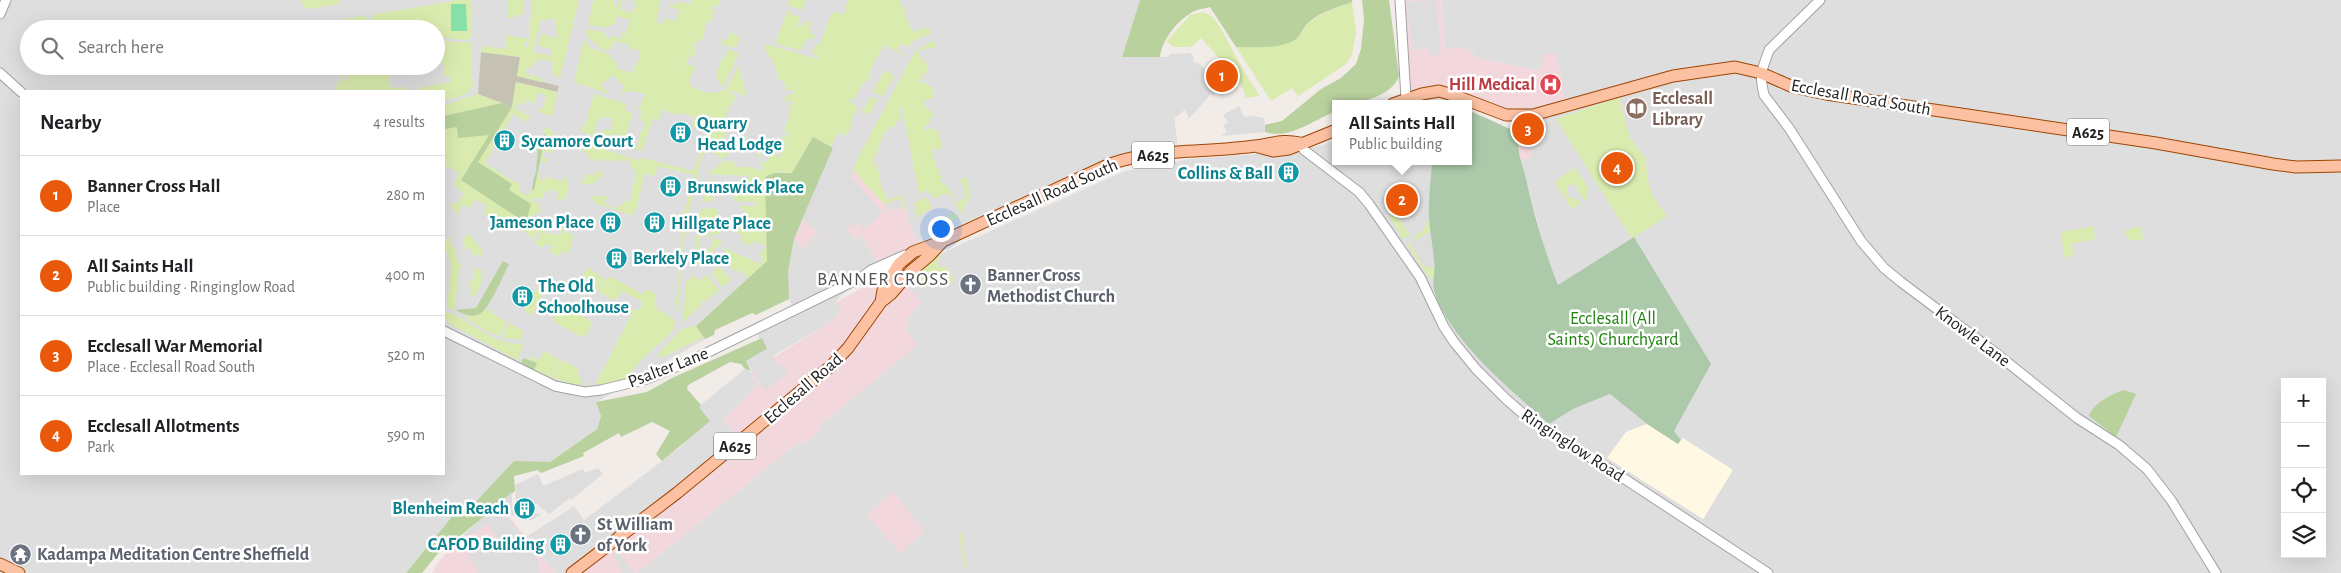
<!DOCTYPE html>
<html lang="en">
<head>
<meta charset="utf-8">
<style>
  body { margin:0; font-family:"Alegreya Sans",sans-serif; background:#f6f6f6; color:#202124 }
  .controls { position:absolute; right:15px; bottom:15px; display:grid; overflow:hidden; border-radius:0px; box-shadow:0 5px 20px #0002 }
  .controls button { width:45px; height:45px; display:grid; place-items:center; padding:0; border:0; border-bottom:1px solid #e0e0e0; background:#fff; color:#202124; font:25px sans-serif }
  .you { position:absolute; left:940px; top:228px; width:18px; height:18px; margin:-12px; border:4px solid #fff; border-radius:50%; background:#1a73e8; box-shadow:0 0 0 8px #1a73e833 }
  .badge { display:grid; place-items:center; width:32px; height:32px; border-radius:50%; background:#ea580c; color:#fff; font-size:16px; font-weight:700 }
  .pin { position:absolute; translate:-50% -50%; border:2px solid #fff; box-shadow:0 1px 5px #0006 }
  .popup { position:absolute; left:1332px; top:100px; width:140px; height:65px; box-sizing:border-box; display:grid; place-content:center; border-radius:0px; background:#fff; filter:drop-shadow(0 1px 4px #0005); font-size:16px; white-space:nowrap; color:#757577 }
  .popup b { font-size:19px; color:#202124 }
  .popup::after { content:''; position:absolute; left:50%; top:100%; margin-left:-10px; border:10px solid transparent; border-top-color:#fff }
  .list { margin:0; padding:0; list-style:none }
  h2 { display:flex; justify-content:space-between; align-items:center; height:65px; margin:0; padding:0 20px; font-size:21px }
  h2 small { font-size:16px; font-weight:400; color:#757577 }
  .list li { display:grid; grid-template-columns:32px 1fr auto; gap:15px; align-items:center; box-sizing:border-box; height:80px; padding:0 20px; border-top:1px solid #e0e0e0 }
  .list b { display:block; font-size:19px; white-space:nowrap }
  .list p { margin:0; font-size:16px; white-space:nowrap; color:#757577 }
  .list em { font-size:16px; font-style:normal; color:#757577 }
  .icon { flex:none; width:28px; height:28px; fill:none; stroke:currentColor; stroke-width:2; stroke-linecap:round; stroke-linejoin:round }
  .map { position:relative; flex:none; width:2341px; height:573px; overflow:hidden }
  .search { position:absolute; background:#fff; box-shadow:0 5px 20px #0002; left:20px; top:20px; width:425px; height:55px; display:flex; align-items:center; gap:12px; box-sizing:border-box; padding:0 18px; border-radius:28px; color:#757577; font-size:19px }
  .panel { position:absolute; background:#fff; box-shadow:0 5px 20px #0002; left:20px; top:90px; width:425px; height:385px; border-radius:0px }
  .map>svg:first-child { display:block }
</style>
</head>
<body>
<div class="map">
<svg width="2341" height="573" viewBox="0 0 2341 573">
  <rect width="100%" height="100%" fill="#f1ece8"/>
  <!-- residential -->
  <path fill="#dfdedf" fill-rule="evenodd" d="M 0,0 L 1140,0 L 1122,57 L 1167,57 L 1178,149 L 989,212 L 918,243 L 908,221 L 903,196 L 882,202 L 855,173 L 851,177 L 826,163 L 765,177 L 767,261 L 696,326 L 705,339 L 597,402 L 601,416 L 597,429 L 550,462 L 514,462 L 471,507 L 455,513 L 406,573 L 28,573 L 0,557 ZM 29,29 L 436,29 L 436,66 L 29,66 ZM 21,91 L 444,91 L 444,474 L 21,474 Z
    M 1441,0 L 2341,0 L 2341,573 L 637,573 L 800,441 L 803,445 L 819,426 L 917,345 L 906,329 L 908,317 L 921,303 L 904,281 L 937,255 L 1125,171 L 1189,159 L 1275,153 L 1320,146 L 1336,139 L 1336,161 L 1432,161 L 1429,219 L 1435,268 L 1434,288 L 1439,302 L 1471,350 L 1511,390 L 1549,424 L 1573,409 L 1610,394 L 1647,424 L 1626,432 L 1608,458 L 1703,519 L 1716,498 L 1683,438 L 1681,440 L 1674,431 L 1632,239 L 1558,285 L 1544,246 L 1521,160 L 1531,157 L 1527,116 L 1540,71 L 1485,59 L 1479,60 L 1466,48 L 1445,49 ZM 2285,382 L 2322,382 L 2322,554 L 2285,554 Z
    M 845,227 L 855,238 L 860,236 L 865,241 L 879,267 L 859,279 L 836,301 L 841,311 L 832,321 L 773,356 L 770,347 L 764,351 L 755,328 L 792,307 L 788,294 L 788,272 L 794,239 L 804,249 L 817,232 Z
    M 745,369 L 750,372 L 759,384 L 746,446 L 691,490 L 582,573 L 555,573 L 526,537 L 574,506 L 584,520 L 682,446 L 699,406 Z"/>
  <!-- commercial -->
  <path fill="#f2d8dd" d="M 1400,0 L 1441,0 L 1445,49 L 1466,48 L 1479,60 L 1485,59 L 1540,71 L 1544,54 L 1556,54 L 1567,107 L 1527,116 L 1531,158 L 1521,160 L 1517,142 L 1519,133 L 1514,116 L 1457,96 L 1406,98 Z
    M 826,163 L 851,177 L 855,172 L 882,202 L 903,195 L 908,221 L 918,243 L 879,267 L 865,241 L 860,236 L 855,238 L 845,228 L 832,240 L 817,232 L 804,249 L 794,239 L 819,185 Z
    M 893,271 L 904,281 L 921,303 L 908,317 L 906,329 L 918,345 L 819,426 L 821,429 L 804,445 L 800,441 L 637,573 L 582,573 L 691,490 L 745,446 L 723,420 L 759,384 L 750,372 L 832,321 L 841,311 L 836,302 Z
    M 894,492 L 924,532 L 900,553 L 867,514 Z
    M 497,502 L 555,573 L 432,573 L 440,560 Z"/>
  <!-- education -->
  <path fill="#fff9e4" d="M 1647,424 L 1677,444 L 1683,438 L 1733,470 L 1703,519 L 1607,458 L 1626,432 Z"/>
  <!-- construction -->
  <path fill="#c6c2b3" d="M 481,52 L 520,57 L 517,76 L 559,86 L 557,92 L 516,82 L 512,107 L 478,94 Z"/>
  <!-- grass -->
  <path fill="#daebaf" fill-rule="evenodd" d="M 301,0 L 339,0 L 340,4 L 306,9 L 303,7 Z
    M 458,0 L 472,0 L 472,37 L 466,40 L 436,37 L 436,29 L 373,29 L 371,15 Z
    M 508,0 L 523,0 L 523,14 L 514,16 L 513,18 L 507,18 Z
    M 527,0 L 579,0 L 560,78 L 552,73 L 553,62 L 541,59 L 540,61 L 535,60 L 533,68 L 527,67 L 526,74 L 542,78 L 541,82 L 517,76 L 520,57 L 481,52 L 481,46 L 505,49 L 506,35 L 528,39 L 523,46 L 528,48 L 532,1 ZM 554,18 L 558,37 L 551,38 L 546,34 L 541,35 L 538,46 L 552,49 L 551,56 L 533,52 L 538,31 L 540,31 L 539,21 Z
    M 594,0 L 614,0 L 613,5 L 618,6 L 619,0 L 622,0 L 620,9 L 631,13 L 637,4 L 634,3 L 634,0 L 660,0 L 660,8 L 656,22 L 663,24 L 665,18 L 676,21 L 679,10 L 670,7 L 670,5 L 677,4 L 680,2 L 690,5 L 692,0 L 720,0 L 717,7 L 712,6 L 711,9 L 715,11 L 711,22 L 707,20 L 703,38 L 694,45 L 696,51 L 695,56 L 690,55 L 686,64 L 695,66 L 689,82 L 691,86 C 705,94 712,95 727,89 L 739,65 L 746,96 L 731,90 L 730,93 L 736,96 L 731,106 L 725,107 L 729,109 L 725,119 L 730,121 L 725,132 L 727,133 L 725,138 L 722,138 L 719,145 L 732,151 L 722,159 L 716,154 L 708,152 L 709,147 C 701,155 698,168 698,177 L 688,214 L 681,260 L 679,313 L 676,303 L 683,217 L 695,175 L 658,166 L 655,176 L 645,173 L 636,210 L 634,210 L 633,215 L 596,204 L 589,196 L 608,196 L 604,203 L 616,209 L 618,204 L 621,206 L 625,201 L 628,202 L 629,199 L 631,199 L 633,183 L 635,182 L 635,171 L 629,164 L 630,161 L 627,158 L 624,162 L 620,159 L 616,162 L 612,160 L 610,162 L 605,158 L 602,162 L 596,158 L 593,162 L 584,151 L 582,152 L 585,145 L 573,142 L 572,145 L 569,145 L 568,152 L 564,144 L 568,137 L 636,160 L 644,158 L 693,171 L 708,132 L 692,127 L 695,118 L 679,112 L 678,116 L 663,109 L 659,121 L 653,119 L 642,151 L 620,144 L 621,137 L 612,133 L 609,141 L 598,138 L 600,132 L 606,129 L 611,130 L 613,119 L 605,116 L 604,119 L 598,118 L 593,136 L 581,132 L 581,126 L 585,126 L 594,94 L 627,104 L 625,110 L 630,112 L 632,115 L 625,139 L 633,141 L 632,144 L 637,146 L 641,130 L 644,131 L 645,122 L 640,120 L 642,111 L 634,106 L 640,108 L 645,94 L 633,91 L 621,93 L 624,87 L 613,75 L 601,85 L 609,94 L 574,82 L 584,39 L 591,48 L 608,54 L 618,64 L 617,68 L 632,73 L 640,57 L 638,49 L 630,50 L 630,45 L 615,41 L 610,50 L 602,50 L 585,34 L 586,29 L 604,32 L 606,37 L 610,39 L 612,36 L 621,39 L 622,33 L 625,34 L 630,20 L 617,16 L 615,23 L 607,28 L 588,25 L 591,10 L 596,10 L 591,9 Z
    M 789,0 L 806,0 L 802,10 L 787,5 Z
    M 848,0 L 901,0 L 899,2 L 906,11 L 904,12 L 913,32 L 929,27 L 931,33 L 913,41 L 909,47 L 900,44 L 897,50 L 905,54 L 905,56 L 884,45 L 869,73 L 871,74 L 867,82 L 864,81 L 854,99 L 851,98 L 849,102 L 863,110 L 871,97 L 877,100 L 869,115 L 857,108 L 850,123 L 853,125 L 846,136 L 838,132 L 831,147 L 813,138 L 792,173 L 780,172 L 765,177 L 765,188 L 737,188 L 736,181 L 748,181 L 749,176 L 707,174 L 724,160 L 727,163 L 731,160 L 735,163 L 734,166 L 746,168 L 747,166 L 763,171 L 755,147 L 761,149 L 760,161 L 766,163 L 772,152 L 781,157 L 782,154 L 775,151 L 777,147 L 774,146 L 775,143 L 785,146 L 786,143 L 781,141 L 784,135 L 788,137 L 790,134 L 784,131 L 790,113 L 788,113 L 791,110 L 789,105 L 794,104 L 793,101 L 786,102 L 785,96 L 794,93 L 793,90 L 786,91 L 784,80 L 779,81 L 772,58 L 769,58 L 765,48 L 766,44 L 817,59 L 818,56 L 812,54 L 815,45 L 819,46 L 832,12 L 844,14 Z
    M 1352,2 L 1356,32 L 1352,55 L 1346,64 L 1298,96 L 1292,88 L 1271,101 L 1236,47 L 1268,47 L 1300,35 L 1309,22 L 1324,13 Z
    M 787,11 L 792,12 L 791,15 L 795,16 L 796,14 L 800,17 L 797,26 L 801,27 L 805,21 L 810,22 L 808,28 L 811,30 L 810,33 L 815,35 L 814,39 L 810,38 L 806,40 L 801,50 L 789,48 L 775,43 Z
    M 1204,12 L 1213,17 L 1220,27 L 1245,73 L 1260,96 L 1245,98 L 1245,93 L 1239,83 L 1240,81 L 1201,38 L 1191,47 L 1173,47 L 1167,41 L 1190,15 Z
    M 366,15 L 369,29 L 341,29 L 339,20 Z
    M 335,21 L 336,29 L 307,29 L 309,26 Z
    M 730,33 L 740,36 L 736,48 L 721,44 L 722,39 L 727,41 Z
    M 445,41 L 472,43 L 472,79 L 474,80 C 473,96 458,97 444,100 L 444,91 L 419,91 L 418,88 L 451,82 L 450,76 L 444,77 L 443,63 L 436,64 L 436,42 Z
    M 933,41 L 938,46 L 917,51 L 923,61 L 925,60 L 929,73 L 922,74 L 923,78 L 916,81 L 917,83 L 922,81 L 933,88 L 934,98 L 923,100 L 925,107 L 935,115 L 929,118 L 930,123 L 923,128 L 924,131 L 931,128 L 933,130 L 938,129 L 942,148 L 931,150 L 931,153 L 933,153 L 936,168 L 938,167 L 940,170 L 938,174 L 941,174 L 942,178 L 939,180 L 949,188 L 956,203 L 966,197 L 964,193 L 966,190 L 960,180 L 967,177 L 970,196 L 961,214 L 952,197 L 945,193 L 934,199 L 927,190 L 919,194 L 902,106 L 899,107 L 901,119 L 895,123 L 895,126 L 888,128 L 889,131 L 885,131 L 872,164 L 877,163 L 882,190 L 885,191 L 887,200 L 903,195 L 905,210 L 903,210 L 900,199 L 884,204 L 852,169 L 915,51 Z
    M 728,49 L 737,53 L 737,57 L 723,88 L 716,77 L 722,57 L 724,58 Z
    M 347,66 L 375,66 L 376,71 L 388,70 L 391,88 L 406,87 L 407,91 L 330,91 L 335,89 L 334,86 L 338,85 L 337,82 L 342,81 L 340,68 L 343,68 L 345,81 L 349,80 Z
    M 885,70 L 894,77 L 882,97 L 873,91 Z
    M 516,82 L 557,92 L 552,117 L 537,111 L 538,108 L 543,109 L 546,95 L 538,93 L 533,107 L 532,102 L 526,100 L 524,105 L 518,102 L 515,109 L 530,116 L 527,122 L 513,114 L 485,163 L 513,181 L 521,184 L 528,195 L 532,189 L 534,190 L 538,173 L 540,174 L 540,179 L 544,180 L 547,177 L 561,181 L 566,176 L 569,186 L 565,199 L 556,200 L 559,192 L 547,190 L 544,193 L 544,198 L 533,198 L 531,201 L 538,202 L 541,212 L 532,216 L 533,220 L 538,218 L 547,234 L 551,235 L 551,233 L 560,235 L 565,218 L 571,210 L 563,231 L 574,235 L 569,253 L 562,251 L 559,256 L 550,252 L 553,247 L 546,243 L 543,248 L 535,243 L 541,233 L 538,231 L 533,240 L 526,232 L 517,229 L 519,225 L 512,222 L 509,227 L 504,225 L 505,219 L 496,216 L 494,220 L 483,214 L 487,206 L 476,199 L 470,208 L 463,204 L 457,215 L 450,206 L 454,203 L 457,204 L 464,193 L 455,187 L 456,184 L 454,183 L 459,173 L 447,166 L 444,171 L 444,123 L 445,129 L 457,127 L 489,135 L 462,180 L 491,200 L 530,204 L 509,190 L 512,184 L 478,162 L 512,107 Z
    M 478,94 L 502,103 L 444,116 L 444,105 Z
    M 1619,97 L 1630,138 L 1646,159 L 1647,176 L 1652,195 L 1667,216 L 1632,239 L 1556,119 Z
    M 545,128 L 552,130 L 555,136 L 554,153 L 544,151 L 542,157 L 548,159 L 547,163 L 540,161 L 546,132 L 541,130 Z
    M 1575,168 C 1582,178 1594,190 1585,201 L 1577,190 L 1578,186 L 1569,184 L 1566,196 L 1579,200 L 1580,204 L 1572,209 L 1554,182 Z
    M 598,170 L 603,174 C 597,182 591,187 581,183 L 588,174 L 593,176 Z
    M 709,179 L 712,179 L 714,190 L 712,201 L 702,202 Z
    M 735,191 L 766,194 L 767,261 L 763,265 L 760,254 L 766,246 L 754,241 L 752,245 L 741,242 L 741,234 L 737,234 L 736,223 L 745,223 L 745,212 L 739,206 L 755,206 L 755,202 L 734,201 Z
    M 927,197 L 932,208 L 917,217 L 914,203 Z
    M 715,208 L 718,213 L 718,222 L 721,222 L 720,235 L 697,233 L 701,209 Z
    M 1394,212 L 1410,235 L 1403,239 L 1389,216 Z
    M 955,213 L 958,218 L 945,225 L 943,219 L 948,214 Z
    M 1429,219 L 1430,232 L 1414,241 L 1414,238 L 1423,230 Z
    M 2093,226 L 2095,239 L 2072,244 L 2073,256 L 2064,257 L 2061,232 Z
    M 2140,226 L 2143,240 L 2129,240 L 2125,235 L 2126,230 Z
    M 465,233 C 473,236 475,244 482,248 L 483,255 L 481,256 L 478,254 L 473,256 L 471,248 L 465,250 L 463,238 L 467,237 Z
    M 696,235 L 712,237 L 723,242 L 693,269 L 695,253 L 707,254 L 707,248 L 712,248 L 713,238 L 700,237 L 699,249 L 695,249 Z
    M 449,237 L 452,247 L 454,247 L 459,264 L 462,264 L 462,268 L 459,269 L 455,310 L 447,307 L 451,268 L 444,242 Z
    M 1410,243 L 1424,266 L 1435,268 L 1434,280 L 1428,276 L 1407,244 Z
    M 722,247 L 763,265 L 749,279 L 739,268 L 738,274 L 727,263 L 731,259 Z
    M 939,255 L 941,257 L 936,261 L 940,267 L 948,268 L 953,278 L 952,282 L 939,288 L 932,282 L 924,289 L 914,276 Z
    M 719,266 L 731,280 L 723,287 L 711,273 Z
    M 587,267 L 603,278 L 597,291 L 580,282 Z
    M 472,268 L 480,269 C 486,278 479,289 474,297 L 467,296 L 471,295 L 470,280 L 473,280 L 475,275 Z
    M 694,275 L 699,281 L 706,275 L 719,290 L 705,302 L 703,300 L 700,303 L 702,305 L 692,314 L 689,314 L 690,315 L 683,325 L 686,282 Z
    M 610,276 L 643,294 L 646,289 L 655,293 L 657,309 L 675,320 L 674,330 L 637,364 L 625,381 L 595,385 L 632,313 L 625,310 L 634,309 L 636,299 L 623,291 L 615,301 L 598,292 L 604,279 L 607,280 Z
    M 536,289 L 543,293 L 532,315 L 524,311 Z
    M 490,307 L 492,313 L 507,322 L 500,336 L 486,331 L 464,316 L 477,315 L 485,310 L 488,312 Z
    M 563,307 L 589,320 L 592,324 L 586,335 L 581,337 L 556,323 L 553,318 L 558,309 Z
    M 445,311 C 467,318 483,336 505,342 C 511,344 518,344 524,344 L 517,360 L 448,323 L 445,318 Z
    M 509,323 L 524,331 L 521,338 L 524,340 L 502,338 Z
    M 696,326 L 704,337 L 661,358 L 658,354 L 681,329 Z
    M 544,351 L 561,360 L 552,378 L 534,370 L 537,363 L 529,359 L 530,356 L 539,360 Z
    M 562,360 L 579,369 L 577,374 L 582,379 L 583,385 L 572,384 L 553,378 Z
    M 962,533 L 967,569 L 965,569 L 959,534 Z"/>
  <!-- forest -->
  <path fill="#b8d19d" d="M 1140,0 L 1352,0 L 1352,2 C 1339,7 1320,12 1309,22 C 1302,28 1301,38 1291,42 C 1275,49 1254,47 1236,47 L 1210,7 C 1204,9 1196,9 1191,13 C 1176,22 1162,40 1160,57 L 1122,57 Z
    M 1362,0 L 1389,0 L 1399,76 C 1391,98 1357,104 1336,104 L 1336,111 C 1313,120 1290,140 1265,132 L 1265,125 L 1282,121 L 1321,89 L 1341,78 L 1356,64 L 1361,49 L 1364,19 Z
    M 502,103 L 512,107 L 478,162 L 512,184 L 509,190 L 531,204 L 526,223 L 461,180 L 489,135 L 458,138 L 457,127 L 445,129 L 444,116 Z
    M 546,132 L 534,190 L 532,189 L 538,147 Z
    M 813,137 L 833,148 L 794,239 L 788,272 L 789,299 L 756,315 L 752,313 L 715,330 L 714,335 L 705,339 L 696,326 L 767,261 L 765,177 L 774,173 L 792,173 Z
    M 503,261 L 509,264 C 503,275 489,311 478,315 C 469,318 462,313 455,310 L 476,308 Z
    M 762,338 L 767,349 L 746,361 L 751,371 L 745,369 L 741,364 L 730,362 L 688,385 L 687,389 L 701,405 L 699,407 L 710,421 L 662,461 L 656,454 L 670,431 L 652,422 L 621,437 L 619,433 L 583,453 L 584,456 L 541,473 L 538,470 L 514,476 L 515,491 L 459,537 L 452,536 L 422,573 L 406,573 L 455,513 L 471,507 L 514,461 L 550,462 L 597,429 L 601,416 L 596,402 L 647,392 L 672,378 Z
    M 523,358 L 537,363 L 534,370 L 521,363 Z
    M 2124,390 L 2136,394 L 2116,437 L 2089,416 C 2093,403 2112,394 2124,390 Z"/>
  <!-- cemetery -->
  <path fill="#accaa9" d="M 1468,110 L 1519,133 C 1516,147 1521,161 1525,174 C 1533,212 1544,249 1558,285 L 1634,237 L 1711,364 L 1674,431 L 1681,440 L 1678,444 L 1647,424 L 1610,394 L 1573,409 L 1549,424 C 1512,391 1448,339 1434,290 C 1432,283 1435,275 1434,267 C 1434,251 1430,235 1429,218 C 1428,199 1431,180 1432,161 L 1468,161 Z"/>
  <!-- pitch -->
  <path fill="#87e0a9" d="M 451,4 L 466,4 L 467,31 L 451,31 Z"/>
  <!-- parking -->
  <path fill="#ddd" d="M 1436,0 L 1441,55 L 1432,56 L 1428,48 L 1413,50 L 1406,2 Z
    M 1477,7 L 1485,59 L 1479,60 L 1471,8 Z
    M 1190,53 L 1194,57 L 1193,61 L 1195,63 L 1199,63 L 1221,88 L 1213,96 L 1211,94 L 1189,119 L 1185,109 L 1178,116 L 1174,117 L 1167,57 L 1171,54 Z
    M 1239,106 L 1244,117 L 1252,116 L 1264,118 L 1265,132 L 1221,136 L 1227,132 L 1223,125 L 1228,122 L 1223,115 Z
    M 660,115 L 668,118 L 668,123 L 676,126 L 675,129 L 670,128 L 667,140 L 671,142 L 670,145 L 668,145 L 667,147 L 660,146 L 660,150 L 666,155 L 685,162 L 689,159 L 683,156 L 683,152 L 691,127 L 708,132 L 693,171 L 644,158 L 652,140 L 646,138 L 653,119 L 659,121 Z
    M 530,123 L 546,132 L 538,147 L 536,172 L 528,196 L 518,190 L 521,184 L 517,181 L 525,167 L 516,162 L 518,159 L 512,156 Z
    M 833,148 L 857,160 L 849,176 L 883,212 L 863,230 L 858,223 L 853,228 L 849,224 L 832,240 L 802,220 Z
    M 645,173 L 655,176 L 651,195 L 641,192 Z
    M 901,199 L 902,206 L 890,210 L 884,204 Z
    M 1430,232 L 1435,268 L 1424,266 L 1410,243 Z
    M 635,253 L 654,264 L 645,280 L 649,283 L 643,294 L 610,276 L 616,266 L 631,277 L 640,263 L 632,258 Z
    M 574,258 L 587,267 L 580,282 L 576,281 L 577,278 L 574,276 L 572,279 L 565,274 Z
    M 546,291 L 551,294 L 535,325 L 530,323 Z
    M 623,291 L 643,302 L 638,311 L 634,309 L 625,310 L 614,303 Z
    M 530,344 L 544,351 L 539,360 L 526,353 Z
    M 770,347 L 777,367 L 782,364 L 788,372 L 765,391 L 746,361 Z
    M 581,367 L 599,376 L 595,385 L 583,385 L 582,379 L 577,374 Z
    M 598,468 L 603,474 L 571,500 L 570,498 L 549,514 L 537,504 L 516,502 L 515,485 L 538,474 L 543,486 L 583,469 L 585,473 Z
    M 512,492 L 512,511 L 542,514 L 531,521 L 521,516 L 505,515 L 538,556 L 539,573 L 479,573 L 468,556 L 497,537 L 488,524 L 459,542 L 460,538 Z
    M 618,551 L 634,573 L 623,573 L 618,564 L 619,563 L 613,555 Z"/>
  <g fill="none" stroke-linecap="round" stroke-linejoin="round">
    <defs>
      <path id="minor" d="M 1400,0 L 1406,98
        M 1820,0 L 1769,50 L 1761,73 L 1762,85 L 1764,95 L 1789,128 L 1861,241 L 1884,268 L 1901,282 L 1997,354 L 2077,418 L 2119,445 L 2147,469 L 2171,500 L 2216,573
        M 0,14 L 6,0
        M 0,73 L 21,92
        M 1300,143 L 1304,150 L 1359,192 L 1369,204 L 1420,277 L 1444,327 L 1454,342 L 1476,369 L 1506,399 L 1528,418 L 1551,434 L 1611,470 L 1768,573
        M 862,277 L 871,270 L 905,255
        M 444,331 L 555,386 L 585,392 L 601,390 L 647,379 L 692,360 L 852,282 L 898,265"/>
      <path id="major" d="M 1393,104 L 1422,94 L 1439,91 L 1456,96 L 1506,115 L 1533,115 L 1673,76 L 1735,67 L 1761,73 L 1793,87 L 1826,94 L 2156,143 L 2273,164 L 2296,167 L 2341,166
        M 1258,147 L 1273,151 L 1289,149 L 1336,130
        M 881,302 L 883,290 L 899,264 L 913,252 L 943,241 L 1110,164 C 1157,148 1207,153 1255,146 C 1273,144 1281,139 1300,143
        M 0,564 L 19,573
        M 572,573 L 677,493 L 831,366 L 848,348 L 881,302 L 891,294 L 911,271 L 929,256 L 943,241"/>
    </defs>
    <!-- minor casing -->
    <use href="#minor" stroke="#a2a2a2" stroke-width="11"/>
    <!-- major casing -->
    <use href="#major" stroke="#9e4500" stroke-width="13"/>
    <!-- minor -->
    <use href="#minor" stroke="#fff" stroke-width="9"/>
    <!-- major -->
    <use href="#major" stroke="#fcc1a3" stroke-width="11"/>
  </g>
  <!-- icons -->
  <defs>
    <symbol id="hospital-disc" viewBox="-11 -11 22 22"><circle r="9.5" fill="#e0444e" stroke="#fff"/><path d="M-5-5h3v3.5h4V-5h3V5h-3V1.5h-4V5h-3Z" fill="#fff"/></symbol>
    <symbol id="library-disc" viewBox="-11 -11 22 22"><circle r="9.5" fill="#8d6e63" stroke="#fff"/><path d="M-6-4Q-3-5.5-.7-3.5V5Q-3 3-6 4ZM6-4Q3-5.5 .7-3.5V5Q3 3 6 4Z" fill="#fff"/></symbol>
    <symbol id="building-disc" viewBox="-11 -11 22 22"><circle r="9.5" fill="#0f9aa8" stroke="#fff"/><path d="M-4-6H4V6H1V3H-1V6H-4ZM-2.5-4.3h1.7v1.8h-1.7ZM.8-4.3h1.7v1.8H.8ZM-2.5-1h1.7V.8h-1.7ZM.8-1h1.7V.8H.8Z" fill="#fff"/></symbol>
    <symbol id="church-disc" viewBox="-11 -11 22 22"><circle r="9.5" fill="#6b7280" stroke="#fff"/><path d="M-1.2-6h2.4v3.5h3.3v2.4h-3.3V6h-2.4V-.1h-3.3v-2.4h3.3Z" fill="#fff"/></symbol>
    <symbol id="temple-disc" viewBox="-11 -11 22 22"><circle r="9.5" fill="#6b7280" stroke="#fff"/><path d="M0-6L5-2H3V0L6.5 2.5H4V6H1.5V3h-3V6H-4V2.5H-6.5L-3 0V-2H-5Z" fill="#fff"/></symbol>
  </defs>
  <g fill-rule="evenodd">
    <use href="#hospital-disc" x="1538" y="72" width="25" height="25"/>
    <use href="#library-disc" x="1624" y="96" width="25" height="25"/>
    <use href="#building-disc" x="668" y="120" width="25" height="25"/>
    <use href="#building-disc" x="492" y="128" width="25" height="25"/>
    <use href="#building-disc" x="1276" y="160" width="25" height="25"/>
    <use href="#building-disc" x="658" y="174" width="25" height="25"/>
    <use href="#building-disc" x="598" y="210" width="25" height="25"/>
    <use href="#building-disc" x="642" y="210" width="25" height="25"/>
    <use href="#building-disc" x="604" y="246" width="25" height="25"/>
    <use href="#church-disc" x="958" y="272" width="25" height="25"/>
    <use href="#building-disc" x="510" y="284" width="25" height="25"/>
    <use href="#building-disc" x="512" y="496" width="25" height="25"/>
    <use href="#church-disc" x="568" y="522" width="25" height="25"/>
    <use href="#building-disc" x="548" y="532" width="25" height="25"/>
    <use href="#temple-disc" x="8" y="542" width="25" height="25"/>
  </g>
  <g text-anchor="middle" stroke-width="5" stroke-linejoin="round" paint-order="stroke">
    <!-- shield labels -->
    <g fill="#fff" stroke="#646464" stroke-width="1">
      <rect x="2067" y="118.5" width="42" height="27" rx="4"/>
      <rect x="1132" y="141.5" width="42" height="27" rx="4"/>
      <rect x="714" y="432.5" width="42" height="27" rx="4"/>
    </g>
    <g font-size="16" font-weight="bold" fill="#212121">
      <text x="2088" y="138">A625</text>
      <text x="1153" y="161">A625</text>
      <text x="735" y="452">A625</text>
    </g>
    <!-- health labels -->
    <g font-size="18" font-weight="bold" fill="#be3a42" stroke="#fff" text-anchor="end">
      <text x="1535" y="90">Hill Medical</text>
    </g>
    <!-- street labels -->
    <g font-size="18" fill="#212121" stroke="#fff">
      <text transform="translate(1861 97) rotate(10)" y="6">Ecclesall Road South</text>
      <text transform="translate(1052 192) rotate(-24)" y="6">Ecclesall Road South</text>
      <text transform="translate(1973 336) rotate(37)" y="6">Knowle Lane</text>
      <text transform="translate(668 367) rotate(-21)" y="6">Psalter Lane</text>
      <text transform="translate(803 388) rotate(-41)" y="6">Ecclesall Road</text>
      <text transform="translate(1573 445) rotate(33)" y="6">Ringinglow Road</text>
    </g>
    <!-- education labels -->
    <g font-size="18" font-weight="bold" fill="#785e54" stroke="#fff" text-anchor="start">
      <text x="1652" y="104">Ecclesall<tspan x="1652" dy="21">Library</tspan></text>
    </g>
    <!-- culture labels -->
    <g font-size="18" font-weight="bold" fill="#0d838f" stroke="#fff" text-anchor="start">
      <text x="697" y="129">Quarry<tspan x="697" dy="21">Head Lodge</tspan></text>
      <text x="521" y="147">Sycamore Court</text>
      <text x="1273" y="179" text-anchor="end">Collins &amp; Ball</text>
      <text x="687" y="193">Brunswick Place</text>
      <text x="594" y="228" text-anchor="end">Jameson Place</text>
      <text x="671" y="229">Hillgate Place</text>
      <text x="633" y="264">Berkely Place</text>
      <text x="538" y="292">The Old<tspan x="538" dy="21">Schoolhouse</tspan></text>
      <text x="509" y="514" text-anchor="end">Blenheim Reach</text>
      <text x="544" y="550" text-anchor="end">CAFOD Building</text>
    </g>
    <!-- worship labels -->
    <g font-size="18" font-weight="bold" fill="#5b616d" stroke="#fff" text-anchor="start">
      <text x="987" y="281">Banner Cross<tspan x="987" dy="21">Methodist Church</tspan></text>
      <text x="597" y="530">St William<tspan x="597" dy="21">of York</tspan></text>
      <text x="37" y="560">Kadampa Meditation Centre Sheffield</text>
    </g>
    <!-- park labels -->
    <g font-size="18" fill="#1d830c" stroke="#fff">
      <text x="1613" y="324">Ecclesall (All<tspan x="1613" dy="21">Saints) Churchyard</tspan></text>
    </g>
    <!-- neighbourhood labels -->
    <g font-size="19" letter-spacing="1" fill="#545454" stroke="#fff">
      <text x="883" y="285">BANNER CROSS</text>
    </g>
  </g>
</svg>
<div class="controls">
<button>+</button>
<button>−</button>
<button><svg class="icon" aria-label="locate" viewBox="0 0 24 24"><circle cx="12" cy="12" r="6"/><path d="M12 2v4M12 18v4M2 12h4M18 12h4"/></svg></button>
<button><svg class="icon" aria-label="layers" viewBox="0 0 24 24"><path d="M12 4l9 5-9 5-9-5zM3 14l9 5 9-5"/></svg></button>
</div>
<div class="you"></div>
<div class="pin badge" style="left:1222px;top:76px">1</div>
<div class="pin badge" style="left:1402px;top:200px">2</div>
<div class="popup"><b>All Saints Hall</b>Public building</div>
<div class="pin badge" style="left:1528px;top:129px">3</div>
<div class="pin badge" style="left:1617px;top:168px">4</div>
<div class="search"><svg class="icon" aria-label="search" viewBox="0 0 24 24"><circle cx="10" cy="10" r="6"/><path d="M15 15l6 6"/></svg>Search here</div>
<section class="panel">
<h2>Nearby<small>4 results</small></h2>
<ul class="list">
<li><span class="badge">1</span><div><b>Banner Cross Hall</b><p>Place</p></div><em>280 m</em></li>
<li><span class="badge">2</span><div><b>All Saints Hall</b><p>Public building · Ringinglow Road</p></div><em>400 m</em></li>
<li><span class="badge">3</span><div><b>Ecclesall War Memorial</b><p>Place · Ecclesall Road South</p></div><em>520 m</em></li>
<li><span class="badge">4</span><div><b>Ecclesall Allotments</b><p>Park</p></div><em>590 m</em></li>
</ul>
</section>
</div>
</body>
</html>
